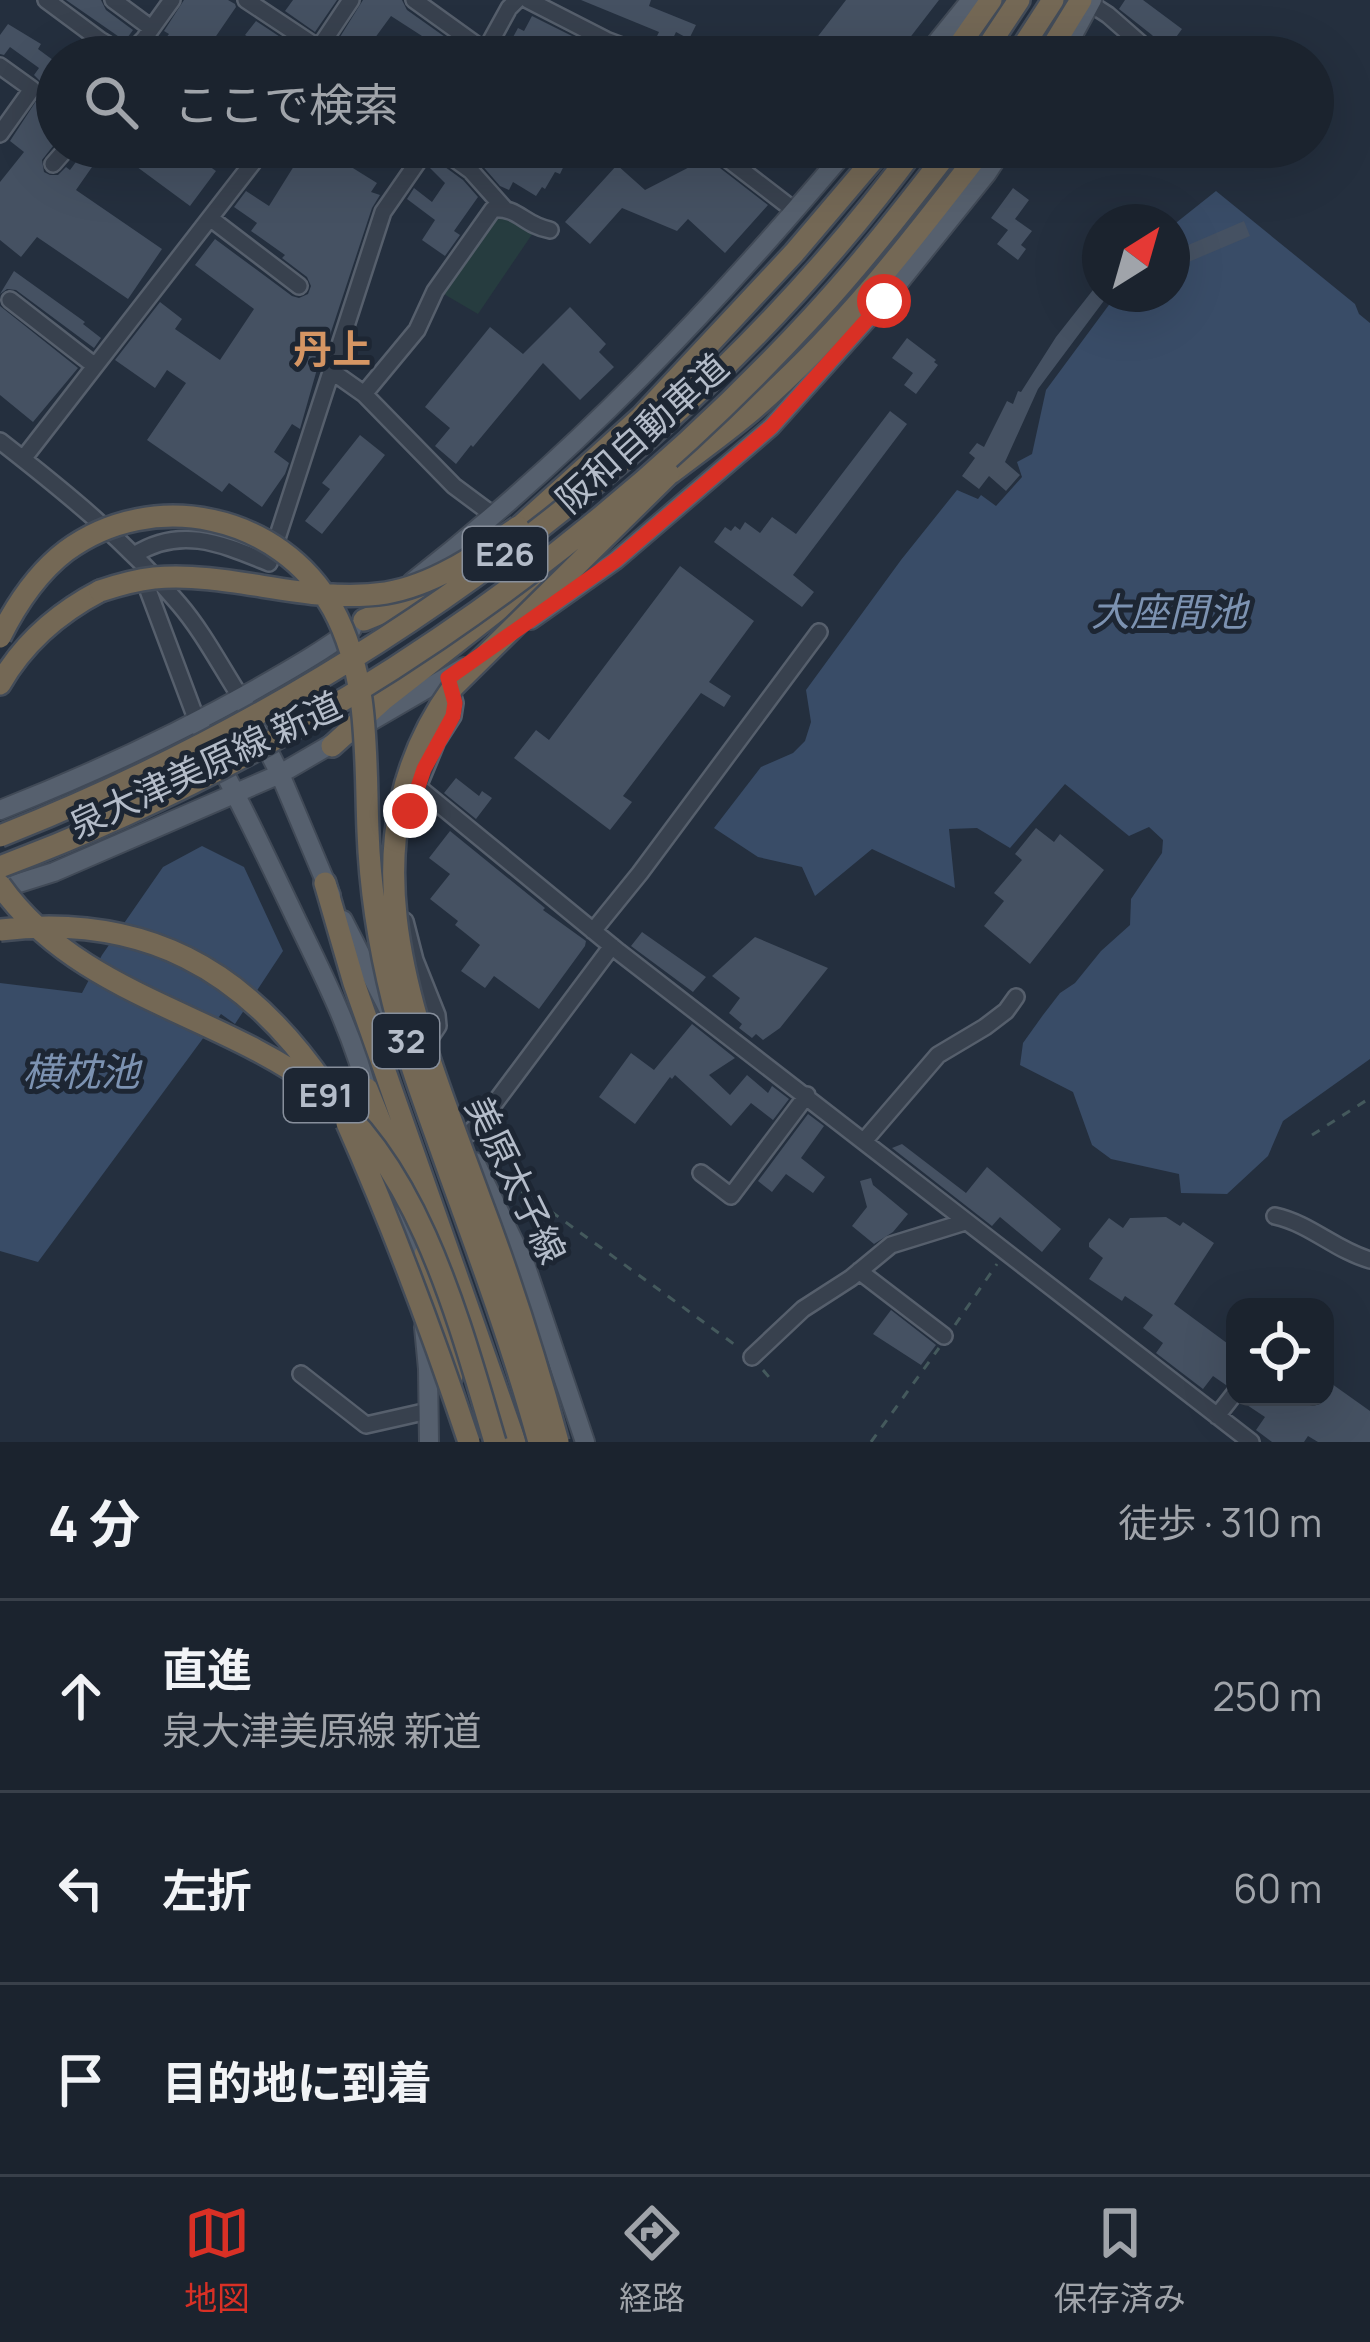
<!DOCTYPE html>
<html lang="ja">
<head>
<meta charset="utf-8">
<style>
  body { margin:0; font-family:Manrope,"Noto Sans JP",sans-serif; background:#282f3a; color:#f1f3f6 }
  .controls { position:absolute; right:36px; bottom:36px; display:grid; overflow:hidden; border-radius:24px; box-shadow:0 12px 48px #0002 }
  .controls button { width:108px; height:108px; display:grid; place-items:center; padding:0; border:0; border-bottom:3px solid #39404a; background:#1b232e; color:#f1f3f6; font:60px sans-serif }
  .compass { position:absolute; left:1082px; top:204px; width:108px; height:108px; border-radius:50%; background:#1b232e; box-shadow:0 12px 48px #0002; rotate:37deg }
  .stop { position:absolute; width:36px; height:36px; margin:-27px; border:9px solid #d93025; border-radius:50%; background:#fff }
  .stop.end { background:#d93025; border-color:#fff; box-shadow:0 3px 12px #0008 }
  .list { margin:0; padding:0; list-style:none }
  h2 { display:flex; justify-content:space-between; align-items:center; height:156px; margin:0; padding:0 48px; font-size:51px }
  h2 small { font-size:39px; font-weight:400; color:#a0a4aa }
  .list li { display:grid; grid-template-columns:78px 1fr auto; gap:36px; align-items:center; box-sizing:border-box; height:192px; padding:0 48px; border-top:3px solid #39404a }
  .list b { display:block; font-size:45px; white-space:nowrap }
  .list p { margin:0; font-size:39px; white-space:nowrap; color:#a0a4aa }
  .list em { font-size:39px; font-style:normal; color:#a0a4aa }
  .icon { flex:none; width:66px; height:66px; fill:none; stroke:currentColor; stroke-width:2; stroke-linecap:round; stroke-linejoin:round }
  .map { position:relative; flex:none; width:1370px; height:1442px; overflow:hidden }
  .search { position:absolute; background:#1b232e; box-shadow:0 12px 48px #0002; left:36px; right:36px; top:36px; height:132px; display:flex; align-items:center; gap:30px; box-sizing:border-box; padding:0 42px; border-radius:66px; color:#a0a4aa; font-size:45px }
  .sheet { height:732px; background:#1b232e }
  nav { display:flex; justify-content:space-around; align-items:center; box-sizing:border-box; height:168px; border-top:3px solid #39404a; background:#1b232e; font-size:33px; color:#a0a4aa }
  nav a { display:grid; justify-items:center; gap:6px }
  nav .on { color:#d93025 }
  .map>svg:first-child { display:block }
</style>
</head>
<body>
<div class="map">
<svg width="1370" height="1442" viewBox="0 0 1370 1442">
  <rect width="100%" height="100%" fill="#242f3e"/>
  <!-- green -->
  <path fill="#263c3f" d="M 495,211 L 535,230 L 478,314 L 437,290 Z"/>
  <!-- water -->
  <path fill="#394c67" d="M 1216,191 L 1355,304 L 1359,314 L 1370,323 L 1370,1059 L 1283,1121 L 1268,1156 L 1227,1194 L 1181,1193 L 1179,1174 L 1111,1159 L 1092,1145 L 1073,1092 L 1020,1065 L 1023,1043 L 1043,1015 L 1060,993 L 1075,983 L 1101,951 L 1130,925 L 1131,899 L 1162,853 L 1163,840 L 1149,827 L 1129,836 L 1065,784 L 1010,848 L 977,828 L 949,829 L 955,888 L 872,849 L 815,896 L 802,867 L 758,857 L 714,828 L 761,767 L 793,753 L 805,741 L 811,722 L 806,690 L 901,560 L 957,490 L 978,499 L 981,495 L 996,506 L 1022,477 L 1017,462 L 1032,454 L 1046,390 L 1117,294 L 1172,294 L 1172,226 Z
    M 202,846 L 244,867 L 283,951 L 235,1024 L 221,1014 L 38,1262 L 0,1251 L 0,983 L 82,993 L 102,955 L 163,867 Z"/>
  <!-- building -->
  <path fill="#455162" d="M 66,0 L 101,0 L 106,10 L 133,30 L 125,41 Z
    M 184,0 L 228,0 L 235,4 L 236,7 L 212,42 L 234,57 L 188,57 L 165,39 L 169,34 L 164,31 Z
    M 293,0 L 337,0 L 315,32 L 285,11 Z
    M 363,0 L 402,0 L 407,10 L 462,49 L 457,57 L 419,57 L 412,53 L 422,36 L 391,16 L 361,57 L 353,57 L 335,45 Z
    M 581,0 L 651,0 L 649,6 L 696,25 L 689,39 L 676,32 L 667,51 L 653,44 L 659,32 Z
    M 846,0 L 939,0 L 895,57 L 802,57 Z
    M 1125,0 L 1143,0 L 1182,29 L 1166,51 L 1152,35 L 1119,9 Z
    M 532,16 L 594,47 L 589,57 L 562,57 L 564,53 L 533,37 L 523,56 L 507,48 L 518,28 L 524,31 Z
    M 256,21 L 303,52 L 304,57 L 280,57 L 245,35 Z
    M 8,24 L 41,44 L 38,49 L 57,63 L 57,141 L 42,160 L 44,172 L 50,175 L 58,175 L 66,167 L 70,170 L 87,147 L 106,147 L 76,190 L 162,249 L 128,299 L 37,237 L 21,257 L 0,240 L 0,182 L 24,152 L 10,141 L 44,89 L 42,83 L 34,75 L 39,68 L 10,47 L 4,55 L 0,54 L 0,35 Z
    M 110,147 L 213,147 L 202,161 L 216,171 L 190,206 Z
    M 285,147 L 319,147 L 377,183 L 371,192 L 380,195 L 372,208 L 330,335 L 327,334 L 300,429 L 292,424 L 274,452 L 289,463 L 285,474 L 262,507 L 229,483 L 222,492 L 147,440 L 186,383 L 167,370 L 155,388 L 115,360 L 160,302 L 182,319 L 175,329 L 220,360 L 254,309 L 195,265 L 215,239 L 292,296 L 299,298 L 308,294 L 311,286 L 307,277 L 282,258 L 285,255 L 251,231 L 257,223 L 234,207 L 246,191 L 269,206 L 294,166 L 279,157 Z
    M 458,147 L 478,147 L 487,154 L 490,147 L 515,147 L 532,157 L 537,147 L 573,147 L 560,174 L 555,172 L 545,189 L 542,187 L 536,196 L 513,182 L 509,190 L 500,186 L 480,163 Z
    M 707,158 L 768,205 L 725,253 L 688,219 L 677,231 L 622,208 L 590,244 L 565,222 L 617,165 L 645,190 Z
    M 434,159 L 463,180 L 478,197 L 454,231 L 460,235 L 445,256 L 422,240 L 435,220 L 407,199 L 414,188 L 432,202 L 445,183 L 429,167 Z
    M 1013,188 L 1029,200 L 1015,219 L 1032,231 L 1021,245 L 1026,249 L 1018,260 L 997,244 L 1008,230 L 991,218 Z
    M 1244,221 L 1250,236 L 1172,269 L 1172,252 Z
    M 14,271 L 85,322 L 83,324 L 101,338 L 94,348 L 16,290 L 7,289 L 0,294 Z
    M 1100,281 L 1100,294 L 1109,294 L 1038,389 L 1005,462 L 1020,475 L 1006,491 L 989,476 L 979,489 L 962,476 L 975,458 L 969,453 L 977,443 L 984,447 L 1007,401 L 1013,404 L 1018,391 L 1021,392 L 1056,337 Z
    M 0,306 L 78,368 L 33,422 L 0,395 Z
    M 570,307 L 606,344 L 599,352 L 614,367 L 580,400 L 543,363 L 473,447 L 471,445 L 456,464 L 435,446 L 450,428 L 425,407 L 490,327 L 523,354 Z
    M 907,338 L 936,360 L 934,362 L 938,365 L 916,394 L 904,385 L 913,373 L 892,358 Z
    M 890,411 L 907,424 L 793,575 L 814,592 L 802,607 L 714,542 L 725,527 L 731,531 L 735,526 L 740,530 L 745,522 L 760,533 L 772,517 L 796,534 Z
    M 360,435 L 385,455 L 322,534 L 305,521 L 330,489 L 322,483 Z
    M 680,566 L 754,621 L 709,682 L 731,696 L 724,707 L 701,693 L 623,796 L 632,802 L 610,830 L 514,758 L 536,730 L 549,740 Z
    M 456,778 L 479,796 L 482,791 L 492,798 L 476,819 L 444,793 Z
    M 1036,828 L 1054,842 L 1060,834 L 1104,870 L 1030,964 L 984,926 L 1004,901 L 994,893 L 1022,860 L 1015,854 Z
    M 450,831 L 545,908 L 543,910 L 586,941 L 585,946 L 539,1009 L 494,976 L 485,988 L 461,971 L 480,945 L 455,925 L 458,921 L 430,899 L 450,874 L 429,858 Z
    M 642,932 L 706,977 L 693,992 L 631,946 Z
    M 755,937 L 828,968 L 780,1028 L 763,1040 L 756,1034 L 752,1038 L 739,1028 L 742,1024 L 729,1013 L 740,998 L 712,976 Z
    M 692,1024 L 735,1058 L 709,1075 L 730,1095 L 747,1075 L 768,1093 L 772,1086 L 789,1099 L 773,1120 L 751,1103 L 731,1126 L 675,1075 L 672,1079 L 670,1077 L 635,1124 L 599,1097 L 631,1053 L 654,1070 Z
    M 808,1114 L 824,1126 L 801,1158 L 825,1177 L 813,1193 L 786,1174 L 772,1192 L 758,1181 Z
    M 902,1144 L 966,1193 L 987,1167 L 1061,1229 L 1042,1252 L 1000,1217 L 992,1226 L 892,1148 Z
    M 871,1178 L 873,1185 L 908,1214 L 893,1232 L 874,1244 L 852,1226 L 867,1207 L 860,1181 Z
    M 1166,1217 L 1180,1226 L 1183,1222 L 1214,1243 L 1174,1304 L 1235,1349 L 1235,1381 L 1226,1385 L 1213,1376 L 1203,1389 L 1156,1353 L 1163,1343 L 1143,1328 L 1153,1315 L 1125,1296 L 1122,1301 L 1089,1279 L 1103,1258 L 1089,1247 L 1089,1243 L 1109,1218 L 1123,1228 L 1130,1218 Z
    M 891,1310 L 936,1345 L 921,1365 L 873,1334 Z
    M 1325,1379 L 1370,1411 L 1370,1442 L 1318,1442 L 1308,1436 L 1304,1442 L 1272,1442 L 1256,1430 L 1265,1417 L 1247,1405 L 1253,1397 L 1325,1397 Z"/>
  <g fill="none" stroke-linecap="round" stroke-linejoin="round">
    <defs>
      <path id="minor" d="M 46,0 L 100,40 L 127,56 L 144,39 L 172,0
        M 113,0 L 151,28
        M 246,0 L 332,57
        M 414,0 L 485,51
        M 528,0 L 606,40 L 651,57
        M 1085,0 L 1108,15 L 1156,57
        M 315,54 L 351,0
        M 482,57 L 509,8 L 517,0
        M 0,66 L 32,89 L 0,134
        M 438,147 L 471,171 L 504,208
        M 712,147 L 795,211
        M 53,164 L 68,147
        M 210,218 L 299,286
        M 10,300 L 95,366
        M 330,370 L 364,394 L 454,486 L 493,515
        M 364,394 L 417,330 L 435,291 L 493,209 C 519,207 523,225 550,230
        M 0,441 C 64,491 127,542 179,604 C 203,632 221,667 241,698
        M 23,459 L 265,147
        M 134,555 C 181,525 222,544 269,563 L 383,212 L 428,147
        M 142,574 L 197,721
        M 451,689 L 455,703 L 453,716 L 437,741 L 418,787 L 619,952 L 1251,1442
        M 405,921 L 415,960 L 437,1015 L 438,1026 L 432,1035 L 418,1043
        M 593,931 L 640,873 L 819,632
        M 462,1139 L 479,1124 L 612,946
        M 864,1141 L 938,1055 L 985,1027 L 1006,1011 L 1016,997
        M 701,1173 L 731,1196 L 807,1095
        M 1275,1216 C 1311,1224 1335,1250 1370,1260
        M 859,1271 L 944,1336
        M 752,1357 L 803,1309 L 851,1278 L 891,1245 L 965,1222
        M 301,1374 L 366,1425 L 428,1411
        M 1217,1416 L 1235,1393"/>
      <path id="major" d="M 925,57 L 971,0
        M 1061,57 L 1092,0
        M 412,582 C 575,455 716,305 849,147
        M 531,620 L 616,560 L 771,427 L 884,301 L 987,173 L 1004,147
        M 246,707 L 280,774 L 331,895
        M 201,729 C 236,792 266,856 297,921 C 325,979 355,1038 370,1102
        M 0,810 C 89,775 175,735 258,688 C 291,669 323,651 352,629
        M 0,889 L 54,872 L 280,774 L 464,667
        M 343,920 L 393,1018
        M 475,1162 L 526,1267 L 585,1442
        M 388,1175 L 410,1253
        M 424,1327 L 428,1369 L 429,1442"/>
      <path id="highway" d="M 951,57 L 991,0
        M 981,57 L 1019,0
        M 1016,57 L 1053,0
        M 1046,57 L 1081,0
        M 654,486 C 686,461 719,438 750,412 C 838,337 914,238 984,147
        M 505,540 L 641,417 L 794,253 L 884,147
        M 364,620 L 418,598 L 456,577
        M 0,684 C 24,642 58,613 100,591
        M 332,746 L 384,699 L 541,576
        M 325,883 L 354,983 L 515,1442
        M 367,1089 L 403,1178
        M 425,1254 L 443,1326 L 452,1376"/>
    </defs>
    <!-- minor casing -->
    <use href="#minor" stroke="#565f6c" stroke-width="20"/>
    <!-- major casing -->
    <use href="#major" stroke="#414a57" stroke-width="22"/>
    <!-- highway casing -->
    <use href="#highway" stroke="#434c59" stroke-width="26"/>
    <!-- path -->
    <path stroke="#44595c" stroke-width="3" stroke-dasharray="9 9" stroke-linecap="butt" d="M 1312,1135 L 1370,1098
      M 506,1192 L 514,1187 L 531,1197 L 738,1347
      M 955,1325 L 997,1264
      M 763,1370 L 774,1383
      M 871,1442 L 939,1348"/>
    <!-- minor -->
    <use href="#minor" stroke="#38414e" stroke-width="15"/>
    <!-- major -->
    <use href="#major" stroke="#56606e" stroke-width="18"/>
    <!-- highway -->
    <use href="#highway" stroke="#746855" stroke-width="21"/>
    <defs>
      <path id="highway-bridge" d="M 100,591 C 118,585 136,580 154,578 C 232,571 307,605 386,593 C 434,585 478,554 518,527
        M 0,637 C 16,605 37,573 66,551 C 153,487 280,514 333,609 C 370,677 365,757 368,831 C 370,889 379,946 393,1002 C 408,1061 430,1118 450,1175 C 482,1263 514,1351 539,1442
        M 0,836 C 352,697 690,453 916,147
        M 0,867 C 308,751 590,558 813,316 C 863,262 907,205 952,147
        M 0,885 C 78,995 216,1012 319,1089 C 420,1166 460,1325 495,1442
        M 0,930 C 144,913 245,969 325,1086
        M 347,1123 C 393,1227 433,1334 469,1442
        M 558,1442 C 536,1360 510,1278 480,1199 C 419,1031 335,851 453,687 L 669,474"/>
    </defs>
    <!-- highway-bridge casing -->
    <use href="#highway-bridge" stroke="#434c59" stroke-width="26" stroke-linecap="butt"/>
    <!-- highway-bridge -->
    <use href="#highway-bridge" stroke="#746855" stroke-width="21"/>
  </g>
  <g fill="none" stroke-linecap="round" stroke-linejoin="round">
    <!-- route -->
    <path stroke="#d93025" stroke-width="15" d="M 410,811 L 424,769 L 453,716 L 455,703 L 448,678 L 616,560 L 771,427 L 884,301"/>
  </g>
  <g text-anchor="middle" stroke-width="10" stroke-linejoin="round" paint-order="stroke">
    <!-- shield labels -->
    <g fill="#1d2633" stroke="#878f9c" stroke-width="3">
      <rect x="463" y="527" width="84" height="54" rx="9"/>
      <rect x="373" y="1014" width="66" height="54" rx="9"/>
      <rect x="284" y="1068" width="84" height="54" rx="9"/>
    </g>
    <g font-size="33" font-weight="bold" fill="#b4bcc9">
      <text x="505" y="566">E26</text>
      <text x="406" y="1053">32</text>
      <text x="326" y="1107">E91</text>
    </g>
    <!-- street labels -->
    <g font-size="36" fill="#b4bcc9" stroke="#1d2633">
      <text transform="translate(642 433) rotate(-42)" y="13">阪和自動車道</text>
      <text transform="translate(205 765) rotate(-25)" y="13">泉大津美原線 新道</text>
      <text transform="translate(516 1180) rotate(64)" y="13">美原太子線</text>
    </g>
    <!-- neighbourhood labels -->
    <g font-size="39" font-weight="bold" fill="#d59563" stroke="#1d2633">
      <text x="332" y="363">丹上</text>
    </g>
    <!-- water labels -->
    <g font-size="39" font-style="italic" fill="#7c92b1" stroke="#1d2633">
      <text x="1169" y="626">大座間池</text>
      <text x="81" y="1086">横枕池</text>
    </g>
  </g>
</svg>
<div class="controls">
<button><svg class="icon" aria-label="locate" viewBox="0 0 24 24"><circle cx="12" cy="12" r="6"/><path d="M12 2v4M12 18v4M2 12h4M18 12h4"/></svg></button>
</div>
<svg class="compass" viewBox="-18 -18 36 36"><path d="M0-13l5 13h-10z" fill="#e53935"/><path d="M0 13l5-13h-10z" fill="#a0a4aa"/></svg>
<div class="stop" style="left:884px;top:301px"></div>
<div class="stop end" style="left:410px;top:811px"></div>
<div class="search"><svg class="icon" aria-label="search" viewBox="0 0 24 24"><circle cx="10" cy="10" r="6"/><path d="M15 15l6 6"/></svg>ここで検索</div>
</div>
<section class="sheet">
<h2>4 分<small>徒歩 · 310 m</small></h2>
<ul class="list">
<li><svg class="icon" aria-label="ahead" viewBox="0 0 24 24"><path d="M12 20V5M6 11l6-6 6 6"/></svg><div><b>直進</b><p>泉大津美原線 新道</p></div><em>250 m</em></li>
<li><svg class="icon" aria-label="left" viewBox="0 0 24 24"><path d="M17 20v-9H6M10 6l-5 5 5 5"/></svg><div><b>左折</b></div><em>60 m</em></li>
<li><svg class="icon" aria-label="arrive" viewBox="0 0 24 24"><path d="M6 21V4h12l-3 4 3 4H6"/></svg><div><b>目的地に到着</b></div></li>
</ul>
</section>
<nav>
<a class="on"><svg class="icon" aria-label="map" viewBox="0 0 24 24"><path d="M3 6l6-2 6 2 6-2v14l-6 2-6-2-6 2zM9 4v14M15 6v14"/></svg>地図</a>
<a><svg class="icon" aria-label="directions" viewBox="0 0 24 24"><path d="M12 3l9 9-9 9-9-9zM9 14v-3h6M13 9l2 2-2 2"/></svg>経路</a>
<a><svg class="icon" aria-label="saved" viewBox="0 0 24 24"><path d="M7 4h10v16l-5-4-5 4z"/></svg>保存済み</a>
</nav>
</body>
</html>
